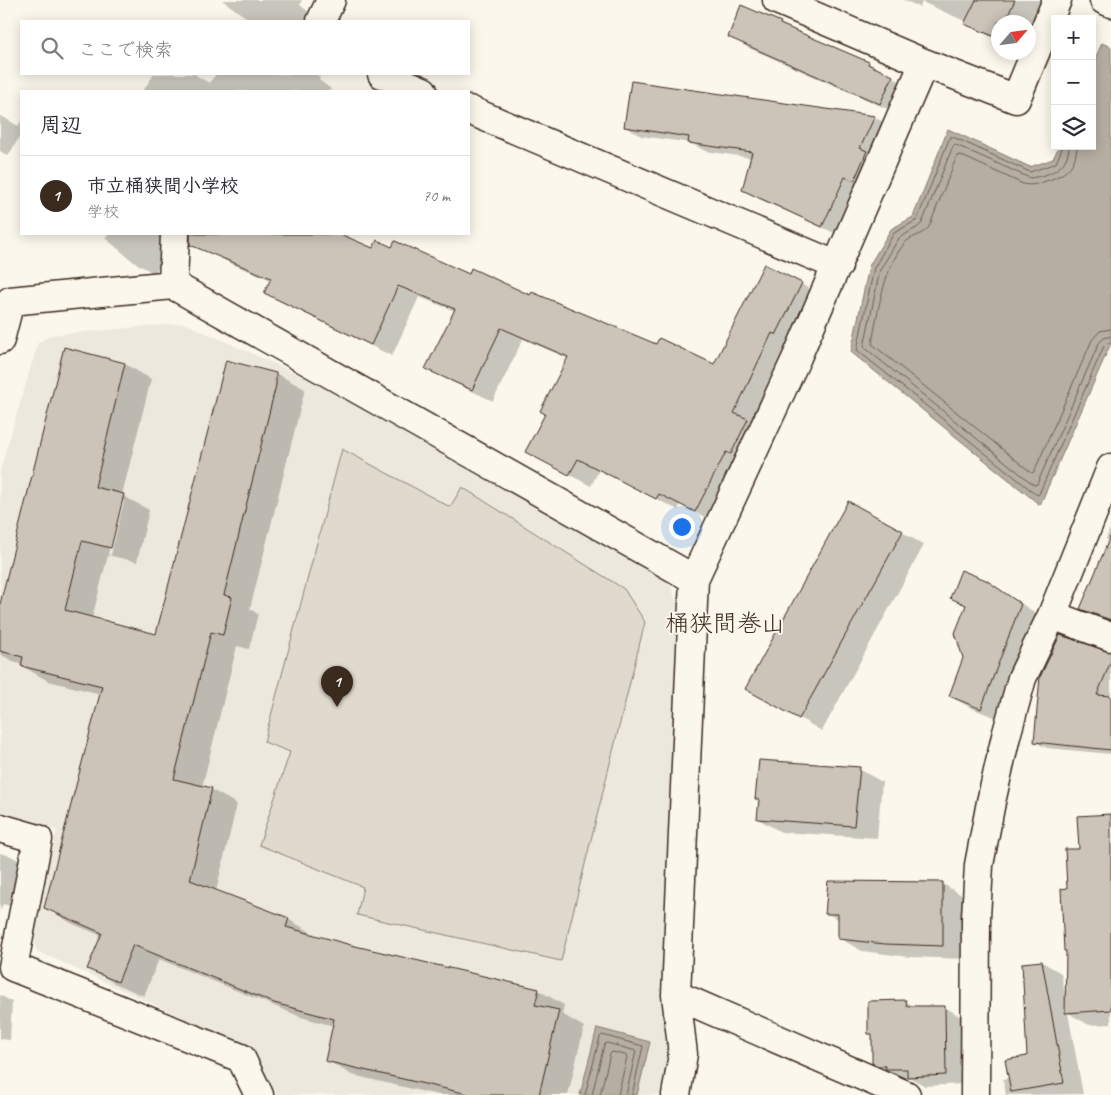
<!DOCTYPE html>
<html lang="ja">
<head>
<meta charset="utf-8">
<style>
  body { margin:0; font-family:Caveat,"Klee One",sans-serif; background:#f7f7f7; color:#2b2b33 }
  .controls { position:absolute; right:15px; top:15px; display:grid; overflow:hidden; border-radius:0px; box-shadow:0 2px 12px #0003 }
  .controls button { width:45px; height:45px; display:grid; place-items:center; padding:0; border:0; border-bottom:1px solid #e1e1e2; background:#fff; color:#2b2b33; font:25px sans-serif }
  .compass { position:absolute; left:991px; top:15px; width:45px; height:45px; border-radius:50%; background:#fff; box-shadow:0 2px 12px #0003; rotate:62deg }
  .you { position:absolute; left:681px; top:526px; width:18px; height:18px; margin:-12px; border:4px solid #fff; border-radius:50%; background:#1a73e8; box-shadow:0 0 0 8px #1a73e833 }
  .badge { display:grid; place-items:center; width:32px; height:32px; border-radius:50%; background:#3b2a1e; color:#fff; font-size:16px; font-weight:700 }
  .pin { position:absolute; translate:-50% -41px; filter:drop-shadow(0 1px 2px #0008) }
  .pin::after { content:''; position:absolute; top:26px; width:18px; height:15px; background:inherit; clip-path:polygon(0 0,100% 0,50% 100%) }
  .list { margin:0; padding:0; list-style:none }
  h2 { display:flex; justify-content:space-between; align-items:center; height:65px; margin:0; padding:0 20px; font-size:21px }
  h2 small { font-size:16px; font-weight:400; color:#7c7c81 }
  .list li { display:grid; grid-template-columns:32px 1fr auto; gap:15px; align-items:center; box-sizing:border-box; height:80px; padding:0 20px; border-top:1px solid #e1e1e2 }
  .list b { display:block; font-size:19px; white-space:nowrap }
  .list p { margin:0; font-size:16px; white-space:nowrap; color:#7c7c81 }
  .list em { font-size:16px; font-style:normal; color:#7c7c81 }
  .icon { flex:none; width:28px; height:28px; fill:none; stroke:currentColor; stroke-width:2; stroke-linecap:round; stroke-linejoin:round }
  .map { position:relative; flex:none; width:1111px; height:1095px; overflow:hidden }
  .search { position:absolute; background:#fff; box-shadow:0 2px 12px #0003; left:20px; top:20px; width:450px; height:55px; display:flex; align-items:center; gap:12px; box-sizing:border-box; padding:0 18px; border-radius:0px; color:#7c7c81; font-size:19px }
  .panel { position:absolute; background:#fff; box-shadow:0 2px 12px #0003; left:20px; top:90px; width:450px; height:145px; border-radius:0px }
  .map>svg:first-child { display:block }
</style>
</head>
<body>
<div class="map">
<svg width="1111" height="1095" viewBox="0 0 1111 1095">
  <rect width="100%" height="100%" fill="#fbf7ec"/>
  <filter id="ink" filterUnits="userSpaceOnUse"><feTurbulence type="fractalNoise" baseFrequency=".02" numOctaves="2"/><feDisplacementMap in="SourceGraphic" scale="10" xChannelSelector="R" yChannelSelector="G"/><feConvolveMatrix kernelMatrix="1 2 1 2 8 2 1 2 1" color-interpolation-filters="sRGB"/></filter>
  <g filter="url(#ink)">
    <!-- built -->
    <path fill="#ede8dd" d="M 184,323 L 313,381 L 669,578 L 676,602 L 669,1032 L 666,1095 L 277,1095 L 253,1050 L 37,951 L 30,931 L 57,830 L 0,812 L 0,470 L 38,343 L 51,335 Z"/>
    <!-- green -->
    <path fill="#dfd9ce" stroke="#8d8276" d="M 342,449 L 450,507 L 462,487 L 624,589 L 645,622 L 561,961 L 357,915 L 363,887 L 259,845 L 290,752 L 264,742 Z"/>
    <!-- water -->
    <path fill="#b6aea2" stroke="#85796d" d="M 1102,43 L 1111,47 L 1111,343 L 1040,505 L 851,352 L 869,266 L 891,229 L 913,217 L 948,129 L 1030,167 L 1053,159 L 1059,146 L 1092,146 L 1092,66 Z
      M 597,1028 L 650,1042 L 637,1095 L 580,1095 Z"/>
    <!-- shadow -->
    <path fill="#0003" fill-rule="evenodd" d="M 222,0 L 302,0 L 300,5 L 310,13 L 304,21 L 251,21 Z
      M 903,0 L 1060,0 L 1028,44 L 1028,22 L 998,22 L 998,41 L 966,23 L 967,22 L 922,2 L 920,7 Z
      M 742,6 L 868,63 L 913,89 L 901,115 L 749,48 L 729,36 Z
      M 154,74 L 194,74 L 209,83 L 216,74 L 316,74 L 320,77 L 319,80 L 331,89 L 329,91 L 143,91 Z
      M 632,82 L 874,117 L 890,126 L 839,235 L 759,199 L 743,190 L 752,158 L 705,151 L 691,143 L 641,136 L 625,127 Z
      M 0,115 L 18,126 L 21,121 L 21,137 L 20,136 L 8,156 L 0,151 Z
      M 109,234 L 174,234 L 155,274 L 134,262 L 105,238 Z
      M 216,234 L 275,234 L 317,254 L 328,234 L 337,234 L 374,250 L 393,248 L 531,297 L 656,346 L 715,365 L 801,284 L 822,296 L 717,523 L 680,505 L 678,510 L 599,470 L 591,486 L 526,452 L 546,413 L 569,359 L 523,339 L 493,401 L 448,380 L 427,368 L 455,311 L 419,297 L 392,356 L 287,305 L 266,293 L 271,280 L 229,263 L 208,251 Z
      M 64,349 L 125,364 L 151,379 L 122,495 L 149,510 L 137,562 L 108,555 L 92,619 L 157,636 L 226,361 L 279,375 L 305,389 L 250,609 L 258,614 L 249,649 L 237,646 L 202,787 L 212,790 L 237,804 L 216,891 L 288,919 L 314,934 L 314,936 L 351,946 L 538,990 L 564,1005 L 562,1014 L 584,1027 L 568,1095 L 438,1095 L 352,1075 L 326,1060 L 334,1026 L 301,1017 L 159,959 L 144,996 L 114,983 L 88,968 L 102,936 L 71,923 L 46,908 L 101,694 L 48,681 L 22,666 L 22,664 L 16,663 L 0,654 L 0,609 ZM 121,501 L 124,501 L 111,555 L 108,554 Z
      M 1111,526 L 1111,623 L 1082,608 L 1110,541 L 1106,539 Z
      M 902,532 L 924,545 L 822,731 L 747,688 Z
      M 985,581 L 1007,594 L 1041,617 L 1002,720 L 971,708 L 950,696 L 965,658 L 967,606 L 952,598 Z
      M 1111,653 L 1111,694 L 1109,697 L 1111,698 L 1111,754 L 1047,748 L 1035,742 Z
      M 859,769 L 882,782 L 877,838 L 781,832 L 758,819 L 760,801 L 756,798 Z
      M 1111,815 L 1111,1024 L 1089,1025 L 1068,1013 L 1083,1094 L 1006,1095 L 1003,1079 L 1010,1078 L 1029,1057 L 1042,962 L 1061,973 L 1065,995 L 1066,995 L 1069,889 L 1080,850 Z
      M 0,853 L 11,856 L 32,868 L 27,911 L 3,904 L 0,911 Z
      M 943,884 L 965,897 L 965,959 L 909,957 L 862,951 L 839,938 L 839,920 L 826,913 Z
      M 0,987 L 0,995 L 12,1002 L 10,1040 L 0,1039 Z
      M 906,1002 L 916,1007 L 945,1007 L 961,1017 L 962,1084 L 925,1086 L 911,1078 L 904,1078 L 890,1072 L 874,1063 L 873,1035 L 869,1033 Z"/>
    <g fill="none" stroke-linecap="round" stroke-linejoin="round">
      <!-- shore -->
      <path stroke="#6c5f53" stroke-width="1" d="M 1063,146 L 1056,163 L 1030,172 L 953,137 L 950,137 L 917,220 L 894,233 L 874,268 L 857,350 L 1037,495 L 1039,494 L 1104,346 L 1107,343 L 1111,343
        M 1069,146 C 1068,169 1050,175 1030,178 L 956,145 L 953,146 L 922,223 L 918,227 L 899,238 L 880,270 L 864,347 L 1034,485 L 1037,484 L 1099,343 L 1104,338 L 1111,336
        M 1077,146 C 1076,168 1064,175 1046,181 C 1038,184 1031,186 1023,184 L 960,155 L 957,156 L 929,227 C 922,236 910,236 904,244 C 884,268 877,314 872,344 L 1032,473 L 1034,472 L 1092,340 L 1100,331 L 1111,329
        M 585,1095 L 600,1037 L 602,1035 L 643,1046 L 632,1095
        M 592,1095 L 604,1045 L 607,1043 L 636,1051 L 626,1095
        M 600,1095 L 610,1054 L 612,1052 L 625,1055 L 627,1057 L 618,1095"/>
    </g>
    <!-- building -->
    <path fill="#ccc4b9" stroke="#3b2a1e" d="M 976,0 L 1015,0 L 1005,22 L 998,22 L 998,38 L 964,24 Z
      M 741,5 L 781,22 L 780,24 L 869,62 L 868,64 L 893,76 L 880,104 L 728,37 Z
      M 631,81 L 875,116 L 860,148 L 867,151 L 854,181 L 845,177 L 822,227 L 742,190 L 752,152 L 688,143 L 689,137 L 624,127 Z
      M 190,234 L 340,234 L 373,248 L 377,240 L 392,247 L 395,241 L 469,274 L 471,268 L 530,295 L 532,292 L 656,344 L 659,338 L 714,364 L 764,264 L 802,283 L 776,335 L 772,333 L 734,413 L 748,419 L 731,454 L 726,452 L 695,512 L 659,494 L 656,499 L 578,459 L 569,475 L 525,452 L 545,414 L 540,411 L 568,357 L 501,328 L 472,390 L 425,369 L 455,309 L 398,286 L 371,345 L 264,293 L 271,278 L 190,245 Z
      M 64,347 L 125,363 L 95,487 L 124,494 L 111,548 L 82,541 L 65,610 L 156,634 L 226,360 L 276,373 L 276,385 L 224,595 L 232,597 L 223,635 L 211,632 L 174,779 L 212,788 L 190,880 L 289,918 L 286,927 L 351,945 L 539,989 L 535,1005 L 559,1010 L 539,1095 L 472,1095 L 325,1061 L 334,1019 L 274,1003 L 133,945 L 118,982 L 87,969 L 102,933 L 44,908 L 102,686 L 21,666 L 23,657 L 0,651 L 0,604 Z
      M 848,501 L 903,531 L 799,719 L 745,689 Z
      M 1110,537 L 1111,537 L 1111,620 L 1080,609 Z
      M 961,570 L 986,580 L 1021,604 L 981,709 L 949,696 L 963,658 L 955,633 L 966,605 L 950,598 Z
      M 1060,635 L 1111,652 L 1111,661 L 1097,695 L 1111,696 L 1111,750 L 1034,742 L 1040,677 Z
      M 759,760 L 860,767 L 854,826 L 757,819 L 759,799 L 755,799 Z
      M 1111,814 L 1111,1010 L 1065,1013 L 1066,951 L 1064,951 L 1061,889 L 1067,888 L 1065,849 L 1079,849 L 1077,816 Z
      M 828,881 L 943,882 L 943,946 L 885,944 L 838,939 L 838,914 L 825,914 Z
      M 1042,961 L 1064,1083 L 1011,1092 L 1005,1060 L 1027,1056 L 1022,963 Z
      M 906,1000 L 907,1006 L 945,1006 L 946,1075 L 907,1077 L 907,1069 L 886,1069 L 885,1066 L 878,1066 L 872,1063 L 872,1034 L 868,1034 L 868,1001 Z"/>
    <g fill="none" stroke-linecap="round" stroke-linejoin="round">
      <defs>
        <path id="minor" d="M 777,0 L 924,63 L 1016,99 L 1057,0
          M 1104,0 L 1111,3
          M 321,21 L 331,0
          M 382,74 L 423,91
          M 469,110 L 838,266
          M 173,285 L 175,234
          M 0,340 L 10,301 L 173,285 L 694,579 L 676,995 L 683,1054 L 676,1095
          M 694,579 L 797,357 L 924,63
          M 1052,615 L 1111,637
          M 0,828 L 38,839 L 13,967 L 241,1058 L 259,1095
          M 676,995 L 906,1095
          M 975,1095 L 976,917 L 979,865 L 991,802 L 1006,736 L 1022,678 L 1052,615 L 1111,468"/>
      </defs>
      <!-- minor casing -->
      <use href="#minor" stroke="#3b2a1e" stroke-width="31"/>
      <!-- minor -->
      <use href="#minor" stroke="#fbf7ec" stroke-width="28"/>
    </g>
  </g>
  <g text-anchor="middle" stroke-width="4" stroke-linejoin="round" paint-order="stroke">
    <!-- quarter labels -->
    <g font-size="24" fill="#3b2a1e" stroke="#fbf7ec">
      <text x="725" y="631">桶狭間巻山</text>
    </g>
  </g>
</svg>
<div class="controls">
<button>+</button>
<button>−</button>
<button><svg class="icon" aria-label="layers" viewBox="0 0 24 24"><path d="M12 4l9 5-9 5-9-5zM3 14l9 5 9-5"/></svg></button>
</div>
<svg class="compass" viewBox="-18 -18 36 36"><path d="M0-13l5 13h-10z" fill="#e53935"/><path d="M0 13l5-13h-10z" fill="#7c7c81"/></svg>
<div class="you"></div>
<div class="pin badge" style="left:337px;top:707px">1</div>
<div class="search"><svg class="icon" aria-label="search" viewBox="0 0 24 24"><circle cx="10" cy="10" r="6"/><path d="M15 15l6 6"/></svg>ここで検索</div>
<section class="panel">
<h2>周辺<small></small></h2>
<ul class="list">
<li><span class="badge">1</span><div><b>市立桶狭間小学校</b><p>学校</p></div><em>70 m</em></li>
</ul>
</section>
</div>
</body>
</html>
